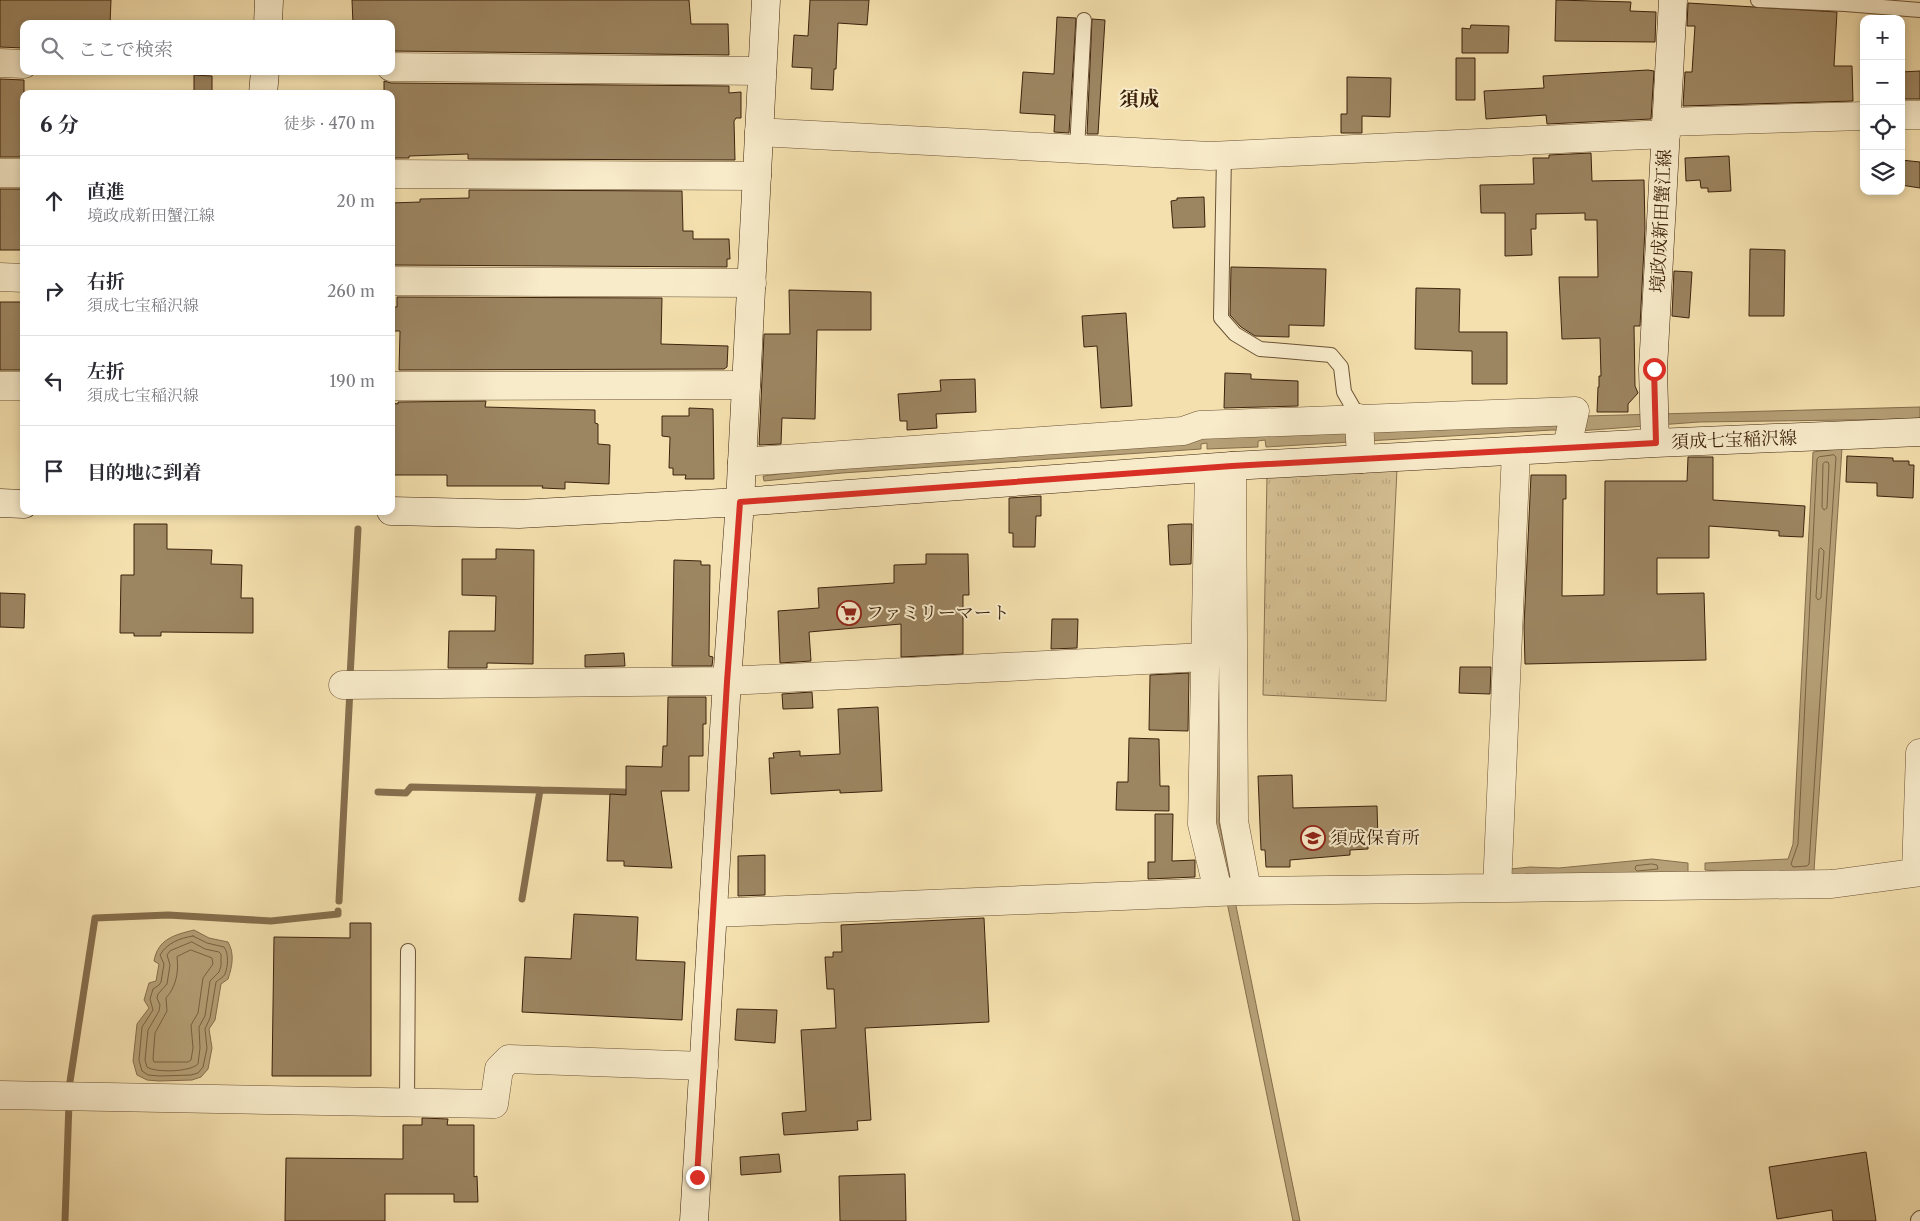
<!DOCTYPE html>
<html lang="ja">
<head>
<meta charset="utf-8">
<style>
  body { margin:0; font-family:"Libre Caslon Text","Noto Serif JP",serif; background:#f7f7f7; color:#2b2b33 }
  .controls { position:absolute; right:15px; top:15px; display:grid; overflow:hidden; border-radius:10px; box-shadow:0 2px 8px #0003 }
  .controls button { width:45px; height:45px; display:grid; place-items:center; padding:0; border:0; border-bottom:1px solid #e1e1e2; background:#fff; color:#2b2b33; font:25px sans-serif }
  .stop { position:absolute; width:15px; height:15px; margin:-11px; border:4px solid #d93025; border-radius:50%; background:#fff }
  .stop.end { background:#d93025; border-color:#fff; box-shadow:0 1px 5px #0008 }
  .list { margin:0; padding:0; list-style:none }
  h2 { display:flex; justify-content:space-between; align-items:center; height:65px; margin:0; padding:0 20px; font-size:21px }
  h2 small { font-size:16px; font-weight:400; color:#7c7c81 }
  .list li { display:grid; grid-template-columns:32px 1fr auto; gap:15px; align-items:center; box-sizing:border-box; height:90px; padding:0 20px; border-top:1px solid #e1e1e2 }
  .list b { display:block; font-size:19px; white-space:nowrap }
  .list p { margin:0; font-size:16px; white-space:nowrap; color:#7c7c81 }
  .list em { font-size:16px; font-style:normal; color:#7c7c81 }
  .icon { flex:none; width:28px; height:28px; fill:none; stroke:currentColor; stroke-width:2; stroke-linecap:round; stroke-linejoin:round }
  .map { position:relative; flex:none; width:1920px; height:1221px; overflow:hidden }
  .search { position:absolute; background:#fff; box-shadow:0 2px 8px #0003; left:20px; top:20px; width:375px; height:55px; display:flex; align-items:center; gap:12px; box-sizing:border-box; padding:0 18px; border-radius:10px; color:#7c7c81; font-size:19px }
  .panel { position:absolute; background:#fff; box-shadow:0 2px 8px #0003; left:20px; top:90px; width:375px; height:425px; border-radius:10px }
  .map>svg:first-child { display:block }
</style>
</head>
<body>
<div class="map">
<svg width="1920" height="1221" viewBox="0 0 1920 1221">
  <defs>
    <pattern id="park-tufts" width="24" height="20" patternUnits="userSpaceOnUse" patternTransform="scale(1.25)"><rect width="24" height="20" fill="#d5c093"/><path d="M3 7l-1-3M5 7V3M7 7l1-3M15 17l-1-3M17 17v-4M19 17l1-3" fill="none" stroke="#b8a57e"/></pattern>
  </defs>
  <rect width="100%" height="100%" fill="#f4e0ae"/>
  <filter id="stains"><feTurbulence type="fractalNoise" baseFrequency=".004" numOctaves="4"/><feColorMatrix values="0 0 0 0 .2 0 0 0 0 .09 0 0 0 0 .02 0 0 0 .5 -.17"/></filter>
  <radialGradient id="worn" r=".72"><stop offset=".6" stop-color="#630" stop-opacity="0"/><stop offset="1" stop-color="#630" stop-opacity=".3"/></radialGradient>
  <!-- park -->
  <path fill="url(#park-tufts)" stroke="#897250" d="M 1397,469 L 1386,701 L 1263,695 L 1267,475 Z"/>
  <!-- water -->
  <path fill="#b6a077" stroke="#866e4d" d="M 1920,407 L 1920,419 L 1699,422 L 1578,431 L 1552,430 L 1266,447 L 1265,440 L 1258,441 L 1258,447 L 1207,449 L 1207,443 L 1201,444 L 1201,449 L 842,473 L 764,481 L 763,476 L 855,465 L 1200,435 L 1585,416 Z
    M 1842,448 L 1814,871 L 1761,874 L 1705,870 L 1705,863 L 1788,859 L 1793,844 L 1813,452 Z
    M 1222,479 L 1225,725 L 1219,822 L 1300,1221 L 1293,1221 L 1211,825 Z
    M 1652,859 L 1688,863 L 1688,873 L 1637,876 L 1511,874 L 1510,869 L 1530,867 L 1559,868 Z
    M 194,930 L 209,938 L 228,942 C 235,954 232,967 228,979 L 221,984 L 215,1020 L 209,1029 L 212,1048 L 208,1069 L 201,1077 L 192,1080 L 159,1081 L 147,1080 L 137,1075 L 133,1061 L 137,1024 L 149,1008 L 144,1000 L 149,983 L 156,981 L 159,964 L 154,961 C 158,939 174,935 194,930 Z"/>
  <g fill="none" stroke-linecap="round" stroke-linejoin="round">
    <!-- shore -->
    <path stroke="#7a6242" stroke-width="1" d="M 1834,455 L 1836,457 L 1809,864 L 1807,866 L 1793,867 L 1791,864 L 1798,844 L 1817,459 L 1819,457 Z
      M 1825,462 L 1828,462 L 1829,465 L 1827,508 L 1824,510 L 1822,507 L 1823,464 Z
      M 1821,548 L 1824,551 L 1821,598 L 1818,600 L 1816,597 L 1819,550 Z
      M 1652,864 L 1657,865 L 1658,869 L 1637,871 L 1635,869 L 1636,866 Z
      M 193,936 L 207,943 L 224,947 C 229,953 228,967 225,974 C 223,978 219,979 216,982 L 210,1018 L 205,1029 L 207,1048 L 203,1067 L 198,1073 L 191,1075 L 160,1076 L 148,1075 L 142,1071 L 139,1060 L 142,1027 L 153,1010 L 150,999 L 153,989 L 159,985 L 161,982 L 164,964 L 160,955 C 167,943 180,938 193,936 Z
      M 192,942 L 205,949 L 219,952 L 221,954 L 221,966 L 219,972 L 210,981 L 205,1016 L 199,1027 L 200,1048 L 198,1064 C 190,1072 156,1073 147,1067 L 145,1060 L 148,1030 L 159,1011 L 160,1005 L 157,998 L 158,994 L 167,984 L 170,965 L 167,955 L 170,951 Z
      M 191,950 L 212,958 L 213,964 L 203,978 L 198,1013 L 191,1025 L 193,1048 L 191,1060 L 188,1062 L 154,1062 L 153,1059 L 155,1033 L 167,1011 L 166,998 C 176,987 179,972 177,957 Z"/>
    <!-- stream -->
    <path stroke="#866e4d" stroke-width="7" d="M 350,677 L 358,529
      M 378,792 L 406,793 L 411,787 L 624,792
      M 522,899 L 540,790
      M 339,901 L 350,689
      M 69,1088 L 95,918 L 168,915 L 271,921 L 338,914 L 338,911
      M 65,1221 L 69,1102"/>
  </g>
  <!-- building -->
  <path fill="#9c8561" stroke="#3d230d" d="M 0,0 L 111,0 L 110,24 L 24,24 L 24,48 L 0,47 Z
    M 352,0 L 689,0 L 691,24 L 728,24 L 729,55 L 391,51 L 391,24 L 353,24 Z
    M 810,0 L 869,0 L 867,25 L 838,23 L 836,69 L 834,69 L 833,90 L 811,89 L 812,68 L 792,67 L 794,35 L 808,36 Z
    M 1556,0 L 1631,2 L 1630,11 L 1656,12 L 1655,42 L 1555,41 Z
    M 1688,3 L 1837,12 L 1834,66 L 1852,66 L 1853,101 L 1683,106 L 1685,72 L 1692,72 L 1695,26 L 1687,26 Z
    M 1057,17 L 1076,18 L 1069,133 L 1054,132 L 1055,115 L 1020,113 L 1023,72 L 1054,74 Z
    M 1092,19 L 1105,20 L 1098,134 L 1087,134 Z
    M 1471,25 L 1509,26 L 1508,53 L 1462,53 L 1462,28 L 1470,29 Z
    M 1456,58 L 1475,58 L 1475,100 L 1456,100 Z
    M 1648,70 L 1654,71 L 1651,119 L 1547,124 L 1546,115 L 1486,119 L 1484,91 L 1544,88 L 1543,76 Z
    M 1920,71 L 1920,99 L 1901,99 L 1901,72 Z
    M 194,75 L 212,76 L 212,94 L 194,94 Z
    M 1347,77 L 1391,78 L 1390,117 L 1362,116 L 1362,133 L 1341,133 L 1341,114 L 1347,114 Z
    M 0,79 L 24,80 L 24,157 L 0,157 Z
    M 384,81 L 391,83 L 729,86 L 729,93 L 741,92 L 741,118 L 736,118 L 734,121 L 735,160 L 468,159 L 468,154 L 409,156 L 409,158 L 391,158 L 391,94 L 384,94 Z
    M 1591,153 L 1592,181 L 1644,180 L 1645,229 L 1640,326 L 1634,326 L 1635,386 L 1638,393 L 1628,404 L 1628,412 L 1597,412 L 1598,387 L 1599,387 L 1599,376 L 1601,376 L 1600,338 L 1562,339 L 1559,277 L 1598,277 L 1597,220 L 1585,220 L 1585,213 L 1536,214 L 1536,229 L 1531,229 L 1532,255 L 1505,256 L 1505,213 L 1481,213 L 1480,185 L 1534,184 L 1533,158 L 1549,158 L 1549,155 Z
    M 1729,156 L 1731,191 L 1708,192 L 1708,188 L 1701,188 L 1700,180 L 1686,181 L 1685,158 Z
    M 1901,160 L 1920,162 L 1920,188 L 1901,185 Z
    M 0,189 L 24,189 L 24,250 L 0,250 Z
    M 469,190 L 682,191 L 683,231 L 693,231 L 693,239 L 729,239 L 730,259 L 727,259 L 727,267 L 391,265 L 391,203 L 420,202 L 420,199 L 469,198 Z
    M 1204,197 L 1205,227 L 1173,228 L 1171,201 L 1177,200 L 1177,198 Z
    M 1750,249 L 1785,250 L 1784,316 L 1749,316 Z
    M 1231,267 L 1326,269 L 1324,326 L 1289,325 L 1289,337 L 1255,336 L 1241,327 L 1230,315 Z
    M 1674,271 L 1692,272 L 1689,318 L 1672,316 Z
    M 1416,288 L 1460,289 L 1459,332 L 1507,332 L 1507,384 L 1472,384 L 1472,351 L 1415,349 Z
    M 789,290 L 871,292 L 871,330 L 817,330 L 815,419 L 782,418 L 781,444 L 759,445 L 764,334 L 790,334 Z
    M 397,297 L 662,298 L 661,344 L 728,346 L 727,367 L 724,369 L 399,370 L 400,331 L 391,331 L 391,307 L 397,307 Z
    M 0,302 L 24,302 L 24,366 L 22,366 L 22,370 L 0,370 Z
    M 1126,313 L 1132,406 L 1101,408 L 1097,346 L 1084,347 L 1082,316 Z
    M 1225,373 L 1251,374 L 1251,379 L 1298,381 L 1298,406 L 1224,408 Z
    M 975,379 L 976,412 L 936,414 L 937,428 L 907,430 L 907,421 L 900,421 L 898,394 L 941,391 L 940,380 Z
    M 486,401 L 485,407 L 595,410 L 595,423 L 598,424 L 598,444 L 610,445 L 609,484 L 565,482 L 565,489 L 542,488 L 543,486 L 447,486 L 447,475 L 391,475 L 391,403 L 398,404 L 398,402 Z
    M 689,408 L 713,409 L 714,479 L 685,479 L 686,475 L 673,475 L 673,468 L 669,468 L 670,437 L 662,436 L 662,416 L 689,416 Z
    M 1847,456 L 1893,458 L 1893,461 L 1909,461 L 1909,465 L 1914,465 L 1913,498 L 1877,496 L 1877,483 L 1846,482 Z
    M 1688,457 L 1713,457 L 1713,500 L 1805,506 L 1803,537 L 1779,536 L 1779,531 L 1709,526 L 1709,558 L 1657,558 L 1657,594 L 1704,593 L 1706,660 L 1525,664 L 1524,626 L 1531,475 L 1566,475 L 1566,499 L 1563,499 L 1562,596 L 1604,595 L 1605,481 L 1687,481 Z
    M 1041,496 L 1041,516 L 1036,516 L 1035,547 L 1013,547 L 1013,533 L 1009,533 L 1009,498 Z
    M 134,524 L 167,524 L 167,549 L 212,550 L 211,564 L 242,565 L 241,598 L 253,598 L 253,633 L 161,632 L 161,636 L 134,636 L 134,633 L 120,633 L 121,575 L 134,575 Z
    M 1183,524 L 1192,524 L 1191,564 L 1170,565 L 1168,525 Z
    M 496,549 L 534,550 L 533,664 L 487,663 L 487,668 L 448,668 L 449,631 L 495,631 L 496,596 L 462,595 L 462,559 L 496,559 Z
    M 926,554 L 968,554 L 969,595 L 963,595 L 963,654 L 901,657 L 901,624 L 809,632 L 811,661 L 780,663 L 778,611 L 819,608 L 818,588 L 894,583 L 894,565 L 926,564 Z
    M 674,560 L 701,561 L 701,565 L 710,565 L 709,656 L 713,657 L 712,666 L 672,666 Z
    M 0,593 L 25,594 L 24,628 L 0,627 Z
    M 1052,619 L 1078,619 L 1077,648 L 1051,649 Z
    M 624,653 L 625,666 L 585,667 L 585,655 Z
    M 1460,667 L 1491,667 L 1490,694 L 1459,693 Z
    M 1189,673 L 1188,731 L 1149,730 L 1150,675 Z
    M 812,692 L 813,708 L 783,709 L 782,694 Z
    M 668,697 L 706,697 L 706,724 L 703,724 L 703,756 L 689,756 L 689,791 L 661,791 L 672,868 L 624,866 L 624,861 L 607,861 L 610,794 L 626,795 L 626,766 L 662,767 L 663,746 L 667,746 Z
    M 878,707 L 882,791 L 840,793 L 840,790 L 771,794 L 769,758 L 774,758 L 773,753 L 800,751 L 800,756 L 840,754 L 838,709 Z
    M 1129,738 L 1159,739 L 1160,786 L 1169,786 L 1169,811 L 1116,810 L 1117,782 L 1128,782 Z
    M 1292,775 L 1293,808 L 1377,806 L 1378,840 L 1368,840 L 1368,849 L 1350,850 L 1350,855 L 1290,860 L 1290,867 L 1266,867 L 1265,850 L 1261,850 L 1258,776 Z
    M 1155,814 L 1173,814 L 1172,861 L 1195,860 L 1195,877 L 1148,879 L 1148,862 L 1155,862 Z
    M 765,855 L 765,895 L 738,896 L 738,856 Z
    M 574,914 L 638,917 L 636,960 L 685,962 L 682,1020 L 522,1012 L 525,957 L 571,959 Z
    M 984,918 L 989,1022 L 865,1028 L 871,1120 L 857,1121 L 858,1130 L 784,1135 L 782,1113 L 806,1111 L 801,1030 L 836,1028 L 834,989 L 827,989 L 825,957 L 833,957 L 833,952 L 842,952 L 841,925 Z
    M 350,923 L 371,923 L 371,1076 L 272,1076 L 274,937 L 350,938 Z
    M 737,1009 L 777,1010 L 775,1043 L 735,1040 Z
    M 422,1118 L 448,1119 L 447,1125 L 474,1125 L 474,1177 L 477,1176 L 478,1202 L 454,1202 L 454,1194 L 385,1194 L 385,1221 L 285,1221 L 286,1158 L 403,1159 L 403,1125 L 422,1125 Z
    M 1866,1152 L 1876,1221 L 1833,1221 L 1832,1210 L 1777,1219 L 1769,1167 Z
    M 779,1154 L 781,1172 L 741,1175 L 740,1157 Z
    M 905,1174 L 906,1221 L 840,1221 L 839,1176 Z"/>
  <g fill="none" stroke-linecap="round" stroke-linejoin="round">
    <defs>
      <path id="lane" d="M 1758,0 L 1845,4 L 1920,10
        M 1077,149 L 1084,20
        M 1224,155 L 1221,318 L 1235,334 L 1260,349 L 1331,355 L 1341,367 L 1344,392 L 1359,418
        M 407,1103 L 408,951
        M 1918,1220 L 1920,1218"/>
      <path id="street" d="M 0,63 L 24,64
        M 391,67 L 762,71
        M 1901,115 L 1920,115
        M 1666,122 L 1864,116
        M 759,132 L 1210,156 L 1666,134
        M 0,173 L 24,173
        M 391,174 L 757,176
        M 0,277 L 24,278
        M 391,281 L 752,283
        M 0,386 L 24,386
        M 391,386 L 746,385
        M 1359,418 L 1361,459
        M 742,462 L 1183,431 L 1200,425 L 1575,411 L 1567,447
        M 1232,466 L 1234,821 L 1247,890
        M 1209,468 L 1202,824 L 1218,891
        M 343,685 L 727,681 L 1205,657
        M 1916,872 L 1920,753
        M 1497,888 L 1516,451
        M 713,913 L 1241,891 L 1832,884 L 1920,872
        M 0,1095 L 494,1104 L 499,1069 L 509,1059 L 704,1066"/>
      <path id="secondary" d="M 268,24 L 269,0
        M 263,94 L 265,71
        M 1655,443 L 1653,369 L 1673,0
        M 0,503 L 24,504
        M 391,511 L 519,514 L 740,502 L 766,0
        M 694,1221 L 727,681 L 740,502 L 1232,466 L 1655,443 L 1920,432"/>
    </defs>
    <!-- lane casing -->
    <use href="#lane" stroke="#6b5235" stroke-width="16"/>
    <!-- street casing -->
    <use href="#street" stroke="#6b5235" stroke-width="29"/>
    <!-- secondary casing -->
    <use href="#secondary" stroke="#3d230d" stroke-width="29"/>
    <!-- lane -->
    <use href="#lane" stroke="#f8ebca" stroke-width="14"/>
    <!-- street -->
    <use href="#street" stroke="#f8ebca" stroke-width="28"/>
    <!-- secondary -->
    <use href="#secondary" stroke="#f8ebca" stroke-width="28"/>
  </g>
  <g fill="none" stroke-linecap="round" stroke-linejoin="round">
    <!-- route -->
    <path stroke="#d93025" stroke-width="6" d="M 697,1177 L 727,682 L 740,502 L 1232,466 L 1656,443 L 1654,369"/>
  </g>
  <!-- icons -->
  <defs>
    <symbol id="supermarket-ring" viewBox="-11 -11 22 22"><circle r="9.5" fill="#f8ebca" stroke="#8f2418" stroke-width="1.5"/><path d="M-6-5.5h2.5l.6 2H6L4.5 2H-2.5L-4.4-4H-6ZM-1.5 3.2a1.3 1.3 0 1 0 .1 0ZM3 3.2a1.3 1.3 0 1 0 .1 0Z" fill="#8f2418"/></symbol>
    <symbol id="school-ring" viewBox="-11 -11 22 22"><circle r="9.5" fill="#f8ebca" stroke="#8f2418" stroke-width="1.5"/><path d="M0-5L7-2L0 1L-7-2ZM-4 1L0 2.5L4 1V4Q0 6-4 4Z" fill="#8f2418"/></symbol>
  </defs>
  <g fill-rule="evenodd">
    <use href="#supermarket-ring" x="835" y="599" width="28" height="28"/>
    <use href="#school-ring" x="1299" y="824" width="28" height="28"/>
  </g>
  <g text-anchor="middle" stroke-width="4" stroke-linejoin="round" paint-order="stroke">
    <!-- street labels -->
    <g font-size="18" fill="#3d230d" stroke="#f8ebca">
      <text transform="translate(1661 221) rotate(-87)" y="6">境政成新田蟹江線</text>
      <text transform="translate(1734 440) rotate(-2)" y="6">須成七宝稲沢線</text>
    </g>
    <!-- poi labels -->
    <g font-size="18" fill="#3d230d" stroke="#f8ebca" text-anchor="start">
      <text x="866" y="619">ファミリーマート</text>
      <text x="1330" y="844">須成保育所</text>
    </g>
    <!-- quarter labels -->
    <g font-size="20" font-weight="bold" fill="#3d230d" stroke="#f8ebca">
      <text x="1139" y="106">須成</text>
    </g>
  </g>
  <rect width="100%" height="100%" filter="url(#stains)"/>
  <rect width="100%" height="100%" fill="url(#worn)"/>
</svg>
<div class="controls">
<button>+</button>
<button>−</button>
<button><svg class="icon" aria-label="locate" viewBox="0 0 24 24"><circle cx="12" cy="12" r="6"/><path d="M12 2v4M12 18v4M2 12h4M18 12h4"/></svg></button>
<button><svg class="icon" aria-label="layers" viewBox="0 0 24 24"><path d="M12 4l9 5-9 5-9-5zM3 14l9 5 9-5"/></svg></button>
</div>
<div class="stop" style="left:1654px;top:369px"></div>
<div class="stop end" style="left:697px;top:1177px"></div>
<div class="search"><svg class="icon" aria-label="search" viewBox="0 0 24 24"><circle cx="10" cy="10" r="6"/><path d="M15 15l6 6"/></svg>ここで検索</div>
<section class="panel">
<h2>6 分<small>徒歩 · 470 m</small></h2>
<ul class="list">
<li><svg class="icon" aria-label="ahead" viewBox="0 0 24 24"><path d="M12 20V5M6 11l6-6 6 6"/></svg><div><b>直進</b><p>境政成新田蟹江線</p></div><em>20 m</em></li>
<li><svg class="icon" aria-label="right" viewBox="0 0 24 24"><path d="M7 20v-9h11M14 6l5 5-5 5"/></svg><div><b>右折</b><p>須成七宝稲沢線</p></div><em>260 m</em></li>
<li><svg class="icon" aria-label="left" viewBox="0 0 24 24"><path d="M17 20v-9H6M10 6l-5 5 5 5"/></svg><div><b>左折</b><p>須成七宝稲沢線</p></div><em>190 m</em></li>
<li><svg class="icon" aria-label="arrive" viewBox="0 0 24 24"><path d="M6 21V4h12l-3 4 3 4H6"/></svg><div><b>目的地に到着</b></div></li>
</ul>
</section>
</div>
</body>
</html>
